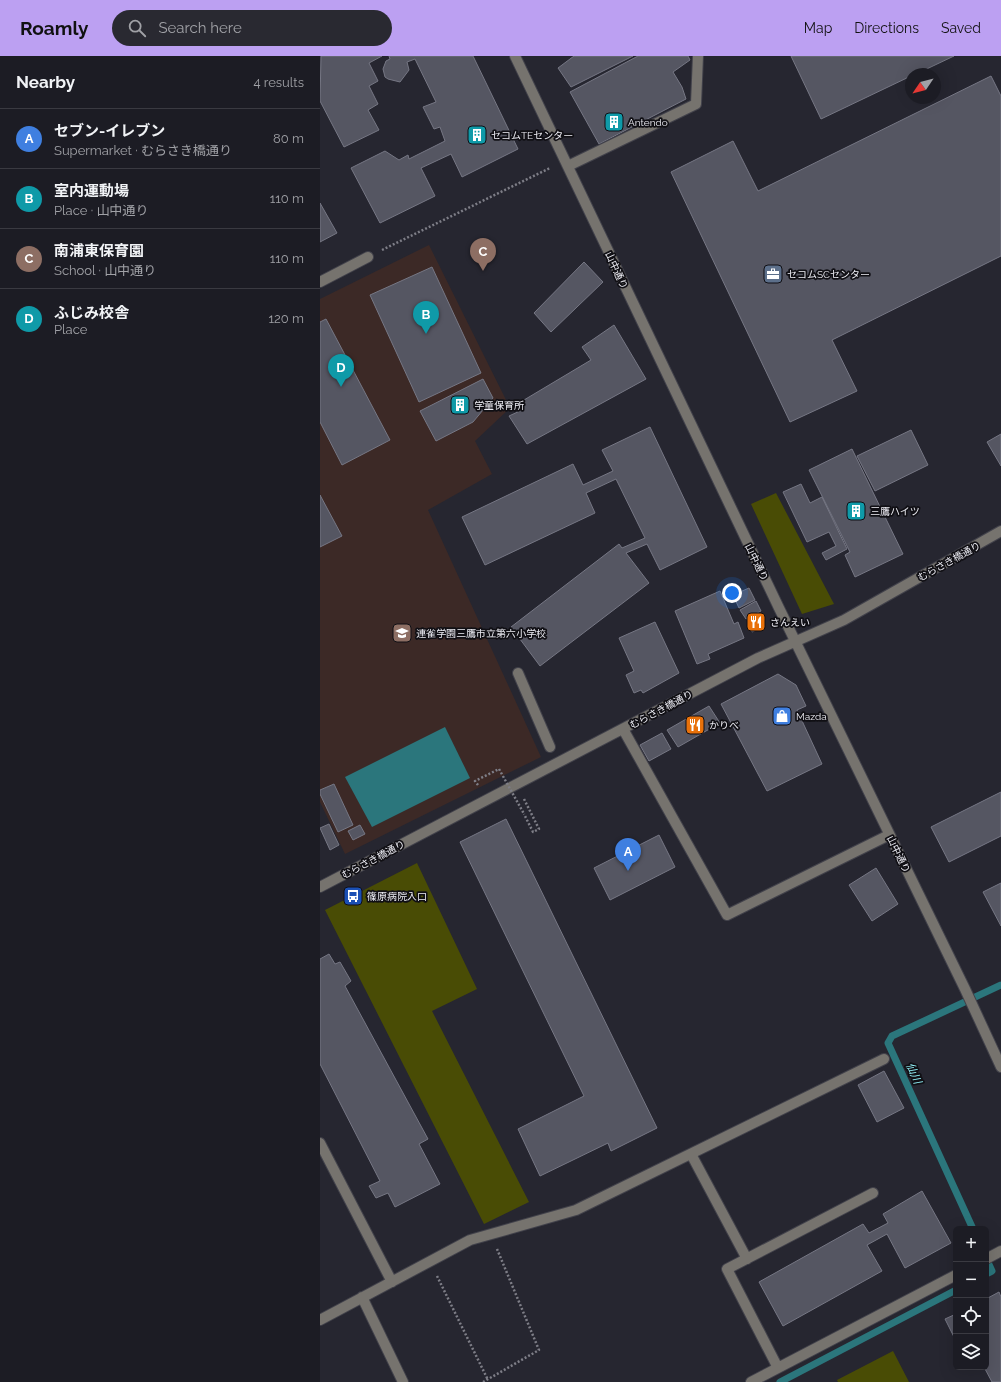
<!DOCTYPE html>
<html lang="en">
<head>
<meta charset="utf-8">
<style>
  body { margin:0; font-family:Raleway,"Noto Sans JP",sans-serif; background:#292931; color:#f1f3f6 }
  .controls { position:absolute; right:12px; bottom:12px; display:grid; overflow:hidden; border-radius:6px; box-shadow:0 4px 16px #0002 }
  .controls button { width:36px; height:36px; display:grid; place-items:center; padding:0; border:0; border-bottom:1px solid #3a3a41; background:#1c1c24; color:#f1f3f6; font:20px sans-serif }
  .compass { position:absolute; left:585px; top:12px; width:36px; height:36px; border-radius:50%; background:#1c1c24; box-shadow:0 4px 16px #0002; rotate:235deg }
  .you { position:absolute; left:412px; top:537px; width:14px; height:14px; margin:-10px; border:3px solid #fff; border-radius:50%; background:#1a73e8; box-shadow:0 0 0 6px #1a73e833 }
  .badge { display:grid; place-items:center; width:26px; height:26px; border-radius:50%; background:#bca0f2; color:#fff; font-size:13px; font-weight:700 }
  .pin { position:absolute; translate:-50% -33px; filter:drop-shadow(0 1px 2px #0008) }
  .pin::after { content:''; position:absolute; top:21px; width:14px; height:12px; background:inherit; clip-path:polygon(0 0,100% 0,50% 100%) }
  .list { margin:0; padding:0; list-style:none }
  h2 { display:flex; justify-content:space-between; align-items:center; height:52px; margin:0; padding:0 16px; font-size:17px }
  h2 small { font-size:13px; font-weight:400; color:#a0a1a6 }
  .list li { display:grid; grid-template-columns:26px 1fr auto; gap:12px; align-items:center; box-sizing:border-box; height:60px; padding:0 16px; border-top:1px solid #3a3a41 }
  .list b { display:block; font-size:15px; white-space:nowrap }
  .list p { margin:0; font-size:13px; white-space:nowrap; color:#a0a1a6 }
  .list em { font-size:13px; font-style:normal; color:#a0a1a6 }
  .icon { flex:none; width:22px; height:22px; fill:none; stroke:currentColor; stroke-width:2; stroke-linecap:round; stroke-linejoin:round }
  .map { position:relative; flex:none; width:681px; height:1326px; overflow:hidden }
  header { display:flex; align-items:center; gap:24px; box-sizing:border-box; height:56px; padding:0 20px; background:#bca0f2; color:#111 }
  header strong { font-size:19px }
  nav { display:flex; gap:22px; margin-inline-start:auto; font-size:14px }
  .search { width:280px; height:36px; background:#292931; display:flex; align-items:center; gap:10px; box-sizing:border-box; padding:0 14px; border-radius:22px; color:#a0a1a6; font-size:15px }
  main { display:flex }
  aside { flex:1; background:#1c1c24 }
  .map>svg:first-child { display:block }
</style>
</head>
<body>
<header>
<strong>Roamly</strong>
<div class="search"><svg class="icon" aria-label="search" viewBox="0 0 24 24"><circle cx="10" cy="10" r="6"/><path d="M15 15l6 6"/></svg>Search here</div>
<nav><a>Map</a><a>Directions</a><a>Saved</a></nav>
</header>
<main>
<aside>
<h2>Nearby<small>4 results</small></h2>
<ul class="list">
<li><span class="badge" style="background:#3f7fe0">A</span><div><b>セブン-イレブン</b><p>Supermarket · むらさき橋通り</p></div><em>80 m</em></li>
<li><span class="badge" style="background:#0f9aa8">B</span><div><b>室内運動場</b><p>Place · 山中通り</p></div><em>110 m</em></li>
<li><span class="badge" style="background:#8d6e63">C</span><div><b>南浦東保育園</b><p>School · 山中通り</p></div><em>110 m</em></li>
<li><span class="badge" style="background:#0f9aa8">D</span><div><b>ふじみ校舎</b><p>Place</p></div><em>120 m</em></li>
</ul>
</aside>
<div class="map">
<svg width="681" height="1326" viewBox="0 0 681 1326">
  <rect width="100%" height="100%" fill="#262630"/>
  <!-- education -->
  <path fill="#3c2926" d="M 109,189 L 190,352 L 155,385 L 172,418 L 108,454 L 221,701 L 25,798 L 0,746 L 0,243 Z"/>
  <!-- green -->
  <path fill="#494c05" d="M 456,437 L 514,548 L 482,558 L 431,448 Z
    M 97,807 L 157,933 L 112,955 L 209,1146 L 164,1168 L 5,854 Z
    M 573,1295 L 589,1326 L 518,1326 L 517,1324 Z"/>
  <!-- water -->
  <path fill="#2b767c" d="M 125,671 L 150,722 L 52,771 L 25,721 Z"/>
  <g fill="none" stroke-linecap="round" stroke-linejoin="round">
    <!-- stream -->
    <path stroke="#2b767c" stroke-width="7" d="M 653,1173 L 568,987 L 572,980 L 681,929
      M 666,1202 L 672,1215 L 666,1218
      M 460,1326 L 636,1234"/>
  </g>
  <!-- building -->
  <path fill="#555662" stroke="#767784" d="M 1,0 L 62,0 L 49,7 L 58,25 L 49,30 L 58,48 L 48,54 L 59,74 L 24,91 L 0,45 Z
    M 69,0 L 153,0 L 198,93 L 142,121 L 131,98 L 101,112 L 115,140 L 60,167 L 31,112 L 65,95 L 79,104 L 88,99 L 89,103 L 125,85 L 120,71 L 114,73 L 103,51 L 116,46 L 95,3 L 87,6 L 89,14 L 80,26 L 68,23 L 65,21 L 63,13 L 66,5 L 70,3 Z
    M 254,0 L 313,0 L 251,31 L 238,12 Z
    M 318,0 L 368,0 L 370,4 L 353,16 L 362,31 L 366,43 L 279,88 L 250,36 Z
    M 471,0 L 634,0 L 596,18 L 591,18 L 591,20 L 501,63 Z
    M 671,20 L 681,40 L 681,200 L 512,284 L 537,335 L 470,366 L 351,116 L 413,85 L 438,135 Z
    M 0,147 L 17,177 L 0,186 Z
    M 264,206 L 283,226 L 231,276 L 214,257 Z
    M 112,211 L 161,317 L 99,346 L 50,239 Z
    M 6,263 L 70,384 L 22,409 L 0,366 L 0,266 Z
    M 294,269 L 326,323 L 207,388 L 189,360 L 202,354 L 199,347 L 271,304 L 262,291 Z
    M 163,323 L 173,342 L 153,366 L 116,385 L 100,355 Z
    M 330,371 L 387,491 L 340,514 L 327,488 L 306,497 L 329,527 L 220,610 L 191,571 L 299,488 L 302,492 L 325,482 L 296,423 L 266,437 L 275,457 L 165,509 L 142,461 L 253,408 L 263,429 L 293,415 L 282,394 Z
    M 591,374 L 608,409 L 555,435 L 537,400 Z
    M 681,378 L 681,410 L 667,386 Z
    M 532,393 L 583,498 L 535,521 L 525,499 L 530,496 L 489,414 Z
    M 481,428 L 490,447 L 502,441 L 527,493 L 506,504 L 502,497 L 516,490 L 509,476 L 487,486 L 463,436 Z
    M 0,439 L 22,480 L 0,491 Z
    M 429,532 L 435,544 L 419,552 L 413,539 Z
    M 400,535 L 414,568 L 418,566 L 424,582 L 388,598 L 390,603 L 377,608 L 355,555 Z
    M 436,545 L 441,555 L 426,563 L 420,554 Z
    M 442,559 L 444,566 L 440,572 L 432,576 L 428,565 Z
    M 335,566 L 359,617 L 323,637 L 321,634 L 314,637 L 306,619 L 314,615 L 299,582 Z
    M 458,618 L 476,629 L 486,650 L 477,654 L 502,708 L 447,735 L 401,648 Z
    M 389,650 L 400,667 L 358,691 L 347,674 Z
    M 342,677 L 351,693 L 329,705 L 320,689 Z
    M 14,728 L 33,769 L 18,776 L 0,738 L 0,734 Z
    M 681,736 L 681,780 L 629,806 L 611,771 Z
    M 186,763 L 337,1072 L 291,1095 L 288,1087 L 220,1120 L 198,1073 L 264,1040 L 140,786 Z
    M 9,768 L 19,789 L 10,794 L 0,772 Z
    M 40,769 L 45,778 L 33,784 L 28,775 Z
    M 339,779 L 355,811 L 290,844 L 274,812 Z
    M 556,812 L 578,848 L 552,865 L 529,829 Z
    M 681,827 L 681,870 L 663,836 Z
    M 9,898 L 15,908 L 20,906 L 31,925 L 25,930 L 108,1083 L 99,1088 L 120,1128 L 75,1151 L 68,1137 L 56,1142 L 49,1130 L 60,1125 L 0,1008 L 0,903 Z
    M 564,1015 L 584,1052 L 557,1066 L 538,1029 Z
    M 602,1135 L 631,1187 L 585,1212 L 567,1178 L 547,1189 L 562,1215 L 463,1270 L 439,1226 L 543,1168 L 549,1177 L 568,1167 L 563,1158 Z
    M 679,1236 L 681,1241 L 681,1326 L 672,1326 L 664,1311 L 666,1311 L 666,1243 Z
    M 636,1258 L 636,1285 L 625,1263 Z"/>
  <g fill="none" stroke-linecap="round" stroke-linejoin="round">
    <defs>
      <path id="minor" d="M 195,0 L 459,552 L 645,933 L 681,1011
        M 248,110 L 376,48 L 378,0
        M 0,226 L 48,201
        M 198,617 L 230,691
        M 303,673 L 407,859 L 569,779
        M 0,831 L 438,602 L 524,564 L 681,475
        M 0,1087 L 72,1226
        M 371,1098 L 427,1203
        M 666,1203 L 681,1195
        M 42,1241 L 83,1326
        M 0,1264 L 150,1184 L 256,1154 L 564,1003
        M 458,1312 L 407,1213 L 553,1137
        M 431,1326 L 636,1219"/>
    </defs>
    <!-- minor casing -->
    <use href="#minor" stroke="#42424b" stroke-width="12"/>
    <!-- path -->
    <path stroke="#7e7e87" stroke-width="2.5" stroke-dasharray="2 2" stroke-linecap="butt" d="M 62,194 L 230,112
      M 158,729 L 155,725 L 179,713
      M 204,743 L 219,773 L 213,776 L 204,758
      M 117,1220 L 168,1324
      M 163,1326 L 219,1294 L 177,1193"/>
    <!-- minor -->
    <use href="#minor" stroke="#76736e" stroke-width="10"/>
    <!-- path-bridge -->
    <path stroke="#7e7e87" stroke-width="2.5" stroke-dasharray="2 2" stroke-linecap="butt" d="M 179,713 L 204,758"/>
  </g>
  <!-- icons -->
  <defs>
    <symbol id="building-square" viewBox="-11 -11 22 22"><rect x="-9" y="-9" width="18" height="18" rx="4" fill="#0f9aa8" stroke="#100f14"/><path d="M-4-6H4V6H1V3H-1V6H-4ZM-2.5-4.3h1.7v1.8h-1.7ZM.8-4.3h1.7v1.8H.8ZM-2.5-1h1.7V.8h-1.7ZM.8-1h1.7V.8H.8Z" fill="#fff"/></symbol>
    <symbol id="office-square" viewBox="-11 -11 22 22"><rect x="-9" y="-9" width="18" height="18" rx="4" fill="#5c6f8a" stroke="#100f14"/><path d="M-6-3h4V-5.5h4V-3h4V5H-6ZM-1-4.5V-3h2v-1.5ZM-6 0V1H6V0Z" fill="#fff"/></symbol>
    <symbol id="restaurant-square" viewBox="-11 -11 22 22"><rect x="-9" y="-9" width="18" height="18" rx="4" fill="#e8710a" stroke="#100f14"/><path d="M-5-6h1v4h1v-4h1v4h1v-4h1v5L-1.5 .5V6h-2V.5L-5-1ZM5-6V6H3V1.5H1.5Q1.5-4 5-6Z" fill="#fff"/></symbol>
    <symbol id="school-square" viewBox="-11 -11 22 22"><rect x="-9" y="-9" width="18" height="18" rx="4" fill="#8d6e63" stroke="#100f14"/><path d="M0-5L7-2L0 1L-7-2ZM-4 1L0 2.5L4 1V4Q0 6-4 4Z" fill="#fff"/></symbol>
    <symbol id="shop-square" viewBox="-11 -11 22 22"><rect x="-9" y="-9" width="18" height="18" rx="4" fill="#3f7fe0" stroke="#100f14"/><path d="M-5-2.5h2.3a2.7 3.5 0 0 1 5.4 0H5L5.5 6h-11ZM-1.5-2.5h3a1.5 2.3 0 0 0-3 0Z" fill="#fff"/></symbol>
    <symbol id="bus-square" viewBox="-11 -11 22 22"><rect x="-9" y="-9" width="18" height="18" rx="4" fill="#1a4fb4" stroke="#100f14"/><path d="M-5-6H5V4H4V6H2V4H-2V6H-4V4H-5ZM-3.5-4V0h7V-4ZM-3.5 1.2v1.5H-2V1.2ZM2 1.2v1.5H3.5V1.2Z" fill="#fff"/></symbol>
  </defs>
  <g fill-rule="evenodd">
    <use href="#building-square" x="283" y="55" width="22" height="22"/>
    <use href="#building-square" x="146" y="68" width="22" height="22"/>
    <use href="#office-square" x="442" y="207" width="22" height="22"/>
    <use href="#building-square" x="129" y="338" width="22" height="22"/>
    <use href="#building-square" x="525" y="444" width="22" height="22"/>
    <use href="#restaurant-square" x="425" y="555" width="22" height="22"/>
    <use href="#school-square" x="71" y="566" width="22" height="22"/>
    <use href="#shop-square" x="451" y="649" width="22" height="22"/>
    <use href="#restaurant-square" x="364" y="658" width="22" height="22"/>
    <use href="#bus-square" x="22" y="829" width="22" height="22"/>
  </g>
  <g text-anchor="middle" stroke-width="3.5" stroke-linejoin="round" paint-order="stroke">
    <!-- poi labels -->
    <g font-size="10" fill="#ededf4" stroke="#100f14" text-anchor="start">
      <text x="308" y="70">Antendo</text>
      <text x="171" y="83">セコムTEセンター</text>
      <text x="467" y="222">セコムSCセンター</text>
      <text x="154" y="353">学童保育所</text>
      <text x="550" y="459">三鷹ハイツ</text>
      <text x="450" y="570">さんえい</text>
      <text x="96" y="581">連雀学園三鷹市立第六小学校</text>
      <text x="476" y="664">Mazda</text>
      <text x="389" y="673">かりべ</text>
      <text x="47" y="844">篠原病院入口</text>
    </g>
    <!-- street labels -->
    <g font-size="10" fill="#ededf4" stroke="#100f14">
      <text transform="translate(297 214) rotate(65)" y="4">山中通り</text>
      <text transform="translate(629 505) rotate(-29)" y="4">むらさき橋通り</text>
      <text transform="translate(437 506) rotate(64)" y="4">山中通り</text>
      <text transform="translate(341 653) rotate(-28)" y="4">むらさき橋通り</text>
      <text transform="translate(579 798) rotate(64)" y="4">山中通り</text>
      <text transform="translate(53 803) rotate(-28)" y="4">むらさき橋通り</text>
    </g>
    <!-- water labels -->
    <g font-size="11" font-style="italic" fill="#94f4fc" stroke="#100f14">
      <text transform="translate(594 1017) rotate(65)" y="4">仙川</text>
    </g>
  </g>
</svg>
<div class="controls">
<button>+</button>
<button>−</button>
<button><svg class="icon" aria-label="locate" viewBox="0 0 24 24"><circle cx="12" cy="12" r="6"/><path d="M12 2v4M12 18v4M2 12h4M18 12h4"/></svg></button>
<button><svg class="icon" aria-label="layers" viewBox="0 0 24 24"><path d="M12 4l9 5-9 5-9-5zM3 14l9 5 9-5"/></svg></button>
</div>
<svg class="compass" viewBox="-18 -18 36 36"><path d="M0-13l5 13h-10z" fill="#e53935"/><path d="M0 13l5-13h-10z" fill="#a0a1a6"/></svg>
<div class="you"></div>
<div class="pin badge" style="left:308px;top:815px;background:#3f7fe0">A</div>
<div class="pin badge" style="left:106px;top:278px;background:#0f9aa8">B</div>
<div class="pin badge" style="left:163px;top:215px;background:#8d6e63">C</div>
<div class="pin badge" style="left:21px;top:331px;background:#0f9aa8">D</div>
</div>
</main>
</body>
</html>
